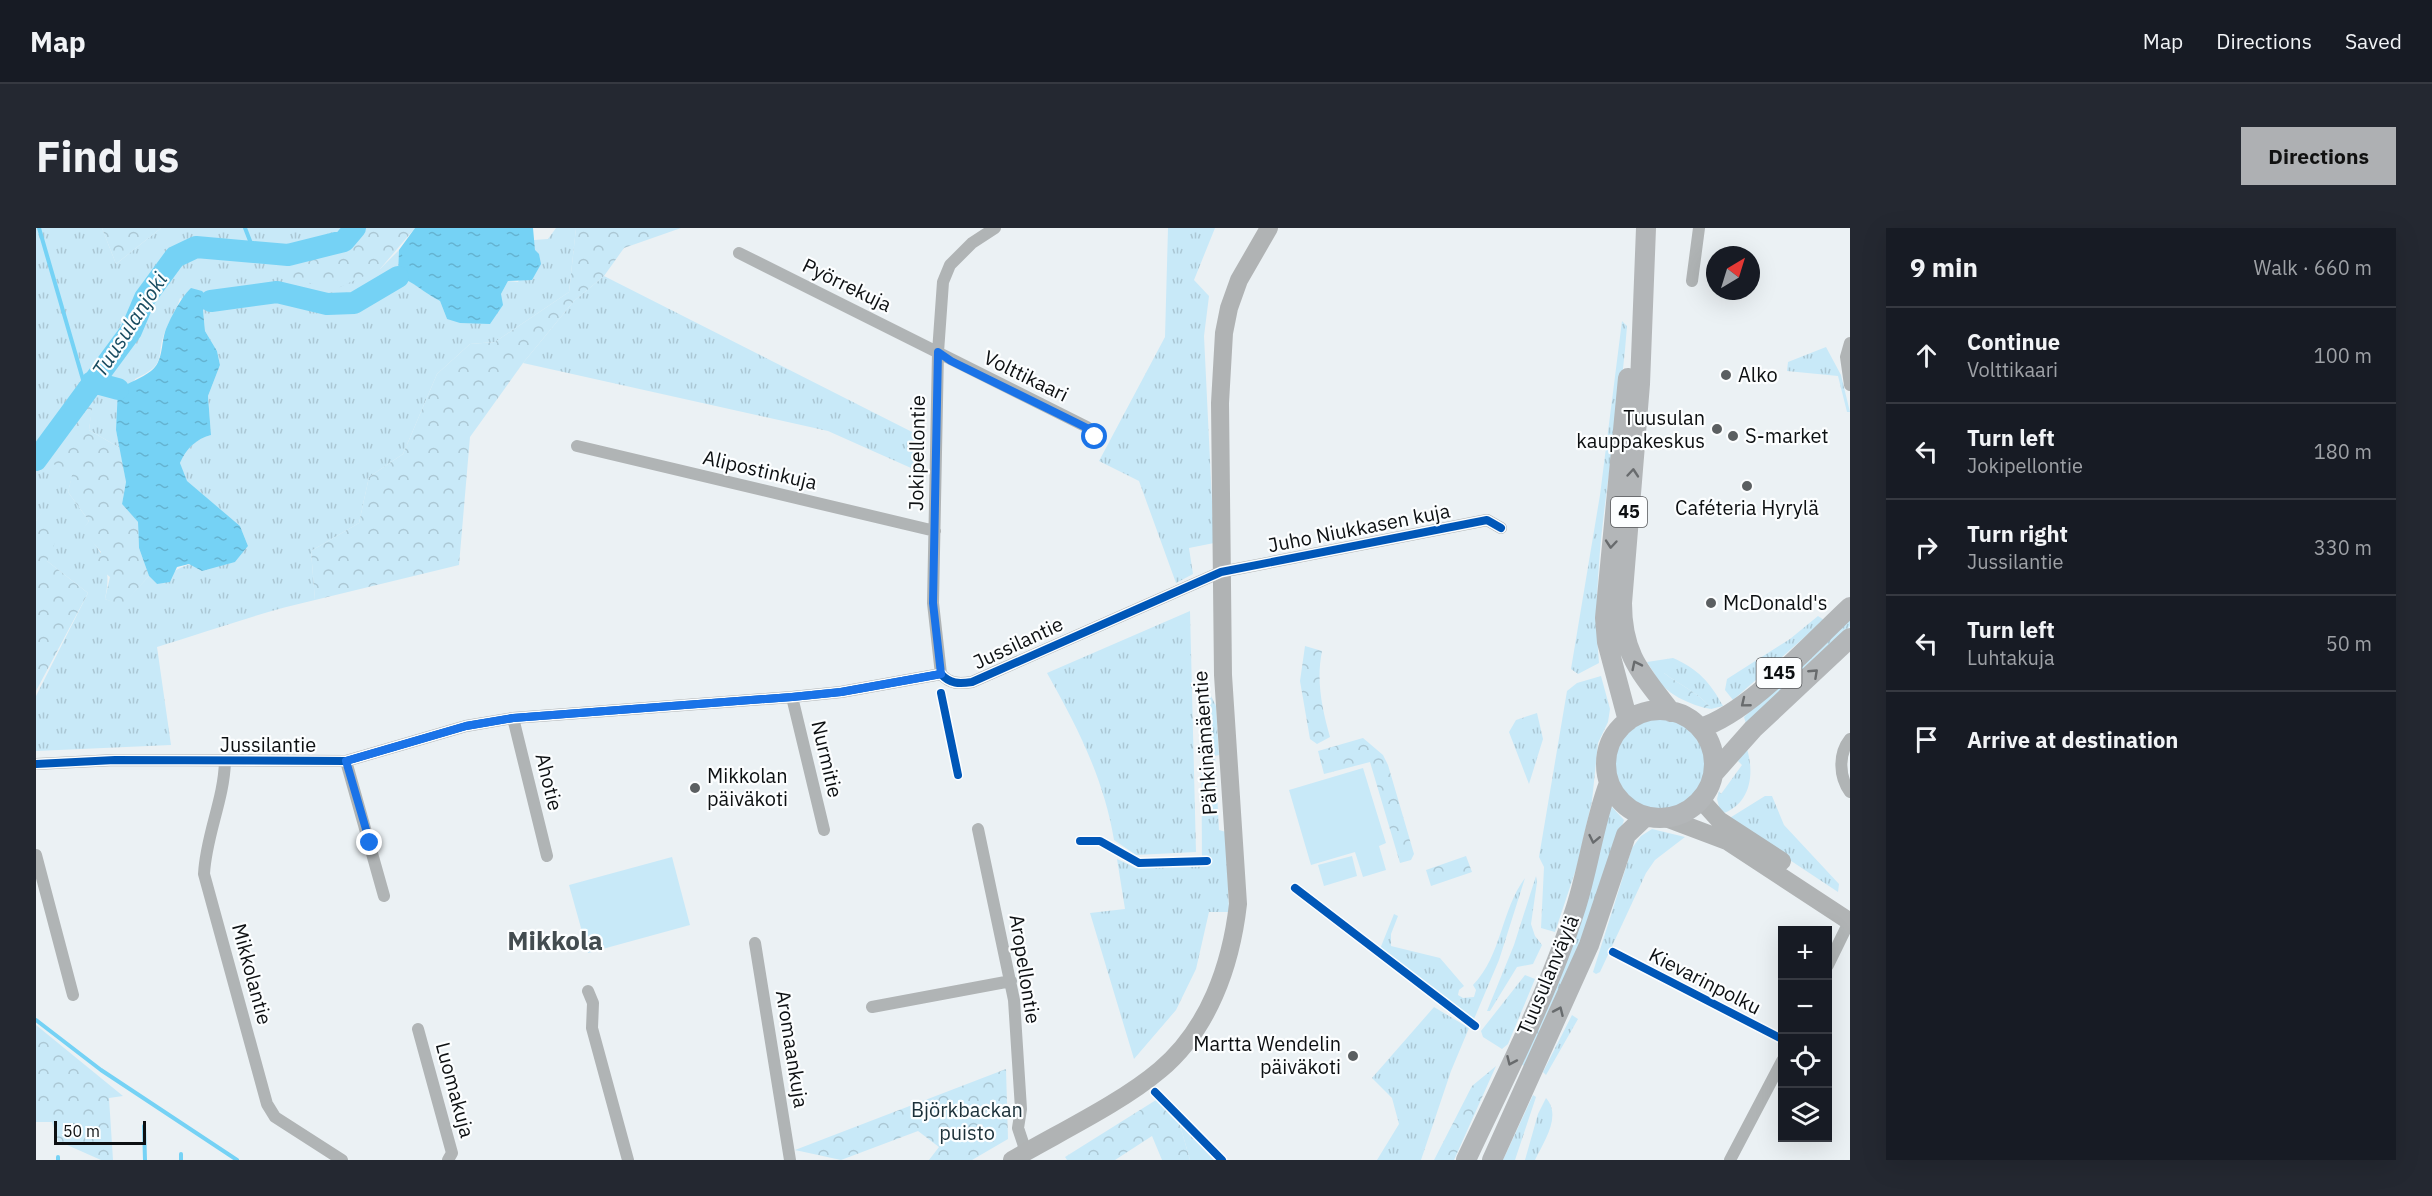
<!DOCTYPE html>
<html lang="en">
<head>
<meta charset="utf-8">
<style>
  body { margin:0; font-family:"IBM Plex Sans",sans-serif; background:#242831; color:#f1f3f6 }
  .controls { position:absolute; right:18px; bottom:18px; display:grid; overflow:hidden; border-radius:0px; box-shadow:0 6px 24px #0002 }
  .controls button { width:54px; height:54px; display:grid; place-items:center; padding:0; border:0; border-bottom:2px solid #363941; background:#171b24; color:#f1f3f6; font:30px sans-serif }
  .compass { position:absolute; left:1670px; top:18px; width:54px; height:54px; border-radius:50%; background:#171b24; box-shadow:0 6px 24px #0002; rotate:38deg }
  .scale { position:absolute; left:18px; bottom:15px; width:92px; box-sizing:border-box; padding-left:6px; border:3px solid #0d1012; border-top:0; font-size:16px; line-height:21px; white-space:nowrap; color:#0d1012; -webkit-text-stroke:4px #fcfeff; paint-order:stroke }
  .stop { position:absolute; width:18px; height:18px; margin:-14px; border:4px solid #1a73e8; border-radius:50%; background:#fff }
  .stop.end { background:#1a73e8; border-color:#fff; box-shadow:0 2px 6px #0008 }
  .list { margin:0; padding:0; list-style:none }
  h2 { display:flex; justify-content:space-between; align-items:center; height:78px; margin:0; padding:0 24px; font-size:26px }
  h2 small { font-size:20px; font-weight:400; color:#9ea1a6 }
  .list li { display:grid; grid-template-columns:39px 1fr auto; gap:18px; align-items:center; box-sizing:border-box; height:96px; padding:0 24px; border-top:2px solid #363941 }
  .list b { display:block; font-size:22px; white-space:nowrap }
  .list p { margin:0; font-size:20px; white-space:nowrap; color:#9ea1a6 }
  .list em { font-size:20px; font-style:normal; color:#9ea1a6 }
  .icon { flex:none; width:33px; height:33px; fill:none; stroke:currentColor; stroke-width:2; stroke-linecap:round; stroke-linejoin:round }
  .map { position:relative; flex:none; width:1814px; height:932px; overflow:hidden; border-radius:0px }
  header { display:flex; align-items:center; gap:36px; box-sizing:border-box; height:84px; padding:0 30px; background:#171b24; border-bottom:2px solid #363941 }
  header strong { font-size:28px }
  nav { display:flex; gap:33px; margin-inline-start:auto; font-size:21px }
  .intro { display:flex; align-items:center; justify-content:space-between; box-sizing:border-box; height:144px; padding:0 36px }
  h1 { margin:0; font-size:42px }
  .button { padding:15px 27px; border-radius:0px; background:#aeb0b3; color:#111; font-size:21px; font-weight:700 }
  main { display:flex; gap:36px; padding:0 36px }
  aside { flex:1; background:#171b24; border-radius:0px; box-shadow:0 6px 24px #0002 }
  .map>svg:first-child { display:block }
</style>
</head>
<body>
<header>
<strong>Map</strong>
<nav><a>Map</a><a>Directions</a><a>Saved</a></nav>
</header>
<div class="intro"><h1>Find us</h1><a class="button">Directions</a></div>
<main>
<div class="map">
<svg width="1814" height="932" viewBox="0 0 1814 932">
  <defs>
    <pattern id="grass-tufts" width="24" height="20" patternUnits="userSpaceOnUse" patternTransform="scale(1.5)"><rect width="24" height="20" fill="#c8e9f8"/><path d="M3 7l-1-3M5 7V3M7 7l1-3M15 17l-1-3M17 17v-4M19 17l1-3" fill="none" stroke="#abc7d4"/></pattern>
    <pattern id="forest-crowns" width="20" height="18" patternUnits="userSpaceOnUse" patternTransform="scale(1.5)"><rect width="20" height="18" fill="#c8e9f8"/><path d="M2 6a3 3 0 1 1 6 0M12 15a3 3 0 1 1 6 0" fill="none" stroke="#abc7d4"/></pattern>
    <pattern id="water-ripples" width="26" height="14" patternUnits="userSpaceOnUse" patternTransform="scale(1.5)"><rect width="26" height="14" fill="#75d2f5"/><path d="M2 4q2-2 4 0t4 0M15 11q2-2 4 0t4 0" fill="none" stroke="#64b3d1"/></pattern>
  </defs>
  <rect width="100%" height="100%" fill="#ebf1f4"/>
  <!-- grass -->
  <path fill="url(#grass-tufts)" fill-rule="evenodd" d="M 0,0 L 66,0 L 80,36 L 125,0 L 325,0 L 319,13 L 259,32 L 244,31 L 344,41 L 363,22 L 363,49 C 379,53 389,66 404,73 L 411,91 L 465,66 L 472,53 L 482,54 L 499,23 L 498,12 L 512,11 L 520,0 L 540,0 L 533,64 L 459,114 L 434,116 L 401,146 L 367,226 L 333,249 L 323,295 L 275,323 L 279,372 C 225,384 174,403 121,419 L 135,517 L 0,523 L 0,468 L 52,365 L 11,333 L 6,285 L 0,293 ZM 144,70 L 167,82 L 169,103 L 181,123 L 184,137 L 172,168 L 175,207 C 160,211 150,221 144,235 L 150,253 L 204,298 L 212,318 L 199,334 C 161,335 152,330 121,356 L 113,348 L 86,377 L 69,371 C 76,338 68,326 47,302 L 53,293 L 32,264 L 57,170 L 53,202 L 84,220 L 80,202 L 99,151 C 134,135 118,129 130,101 C 135,90 141,82 144,70 Z
    M 1132,0 L 1179,0 L 1158,52 L 1173,68 L 1168,108 L 1178,315 L 1153,320 L 1157,346 L 1140,355 L 1103,253 L 1063,233 L 1129,109 Z
    M 568,48 L 884,208 L 884,244 L 792,203 L 487,135 L 538,73 Z
    M 1586,93 L 1591,98 C 1583,211 1553,322 1563,435 L 1542,446 L 1535,441 L 1564,267 Z
    M 1790,119 L 1805,147 L 1814,184 L 1811,184 L 1802,148 L 1751,143 L 1752,134 Z
    M 1154,383 L 1160,624 L 1100,627 L 1078,612 C 1068,551 1041,498 1011,445 Z
    M 1782,388 L 1788,392 L 1697,472 L 1689,462 L 1691,451 L 1754,411 Z
    M 1814,390 L 1814,398 L 1810,403 L 1710,496 L 1708,489 Z
    M 1637,430 C 1662,441 1674,454 1687,478 L 1675,481 C 1668,468 1642,456 1628,445 L 1618,445 L 1611,434 Z
    M 1165,448 L 1180,478 L 1183,527 L 1179,528 L 1183,602 L 1190,604 L 1193,684 L 1173,684 L 1160,741 L 1140,782 L 1098,831 L 1054,685 L 1089,681 L 1081,631 L 1100,640 L 1166,638 Z
    M 1565,448 L 1574,481 L 1572,494 L 1562,515 L 1556,573 L 1541,638 L 1519,704 L 1505,700 L 1508,639 L 1503,629 L 1531,463 L 1541,455 Z
    M 1501,485 L 1507,511 L 1493,556 L 1473,504 L 1480,492 Z
    M1579 536a45 45 0 1 1 90 0a45 45 0 1 1-90 0Z
    M 1711,521 C 1719,547 1714,577 1685,586 L 1681,571 L 1683,563 L 1685,566 L 1706,537 L 1702,533 Z
    M 1729,568 L 1736,568 L 1748,597 L 1803,656 L 1802,664 L 1692,591 Z
    M 1575,578 L 1588,592 L 1558,682 L 1490,839 L 1483,835 L 1549,677 Z
    M 1616,601 L 1649,609 L 1619,632 L 1610,645 L 1564,744 L 1560,746 L 1557,744 L 1596,620 L 1605,608 Z
    M 1500,648 L 1501,654 L 1495,696 L 1499,708 L 1506,717 L 1497,736 L 1481,739 L 1454,783 L 1451,783 L 1478,717 Z
    M 1489,650 L 1463,732 L 1438,791 L 1344,721 L 1358,686 L 1362,688 L 1355,706 L 1355,718 L 1404,730 L 1428,758 L 1423,762 L 1422,767 L 1427,770 L 1438,769 L 1440,762 L 1437,757 C 1466,727 1465,682 1489,650 Z
    M 1489,747 L 1499,751 L 1472,816 L 1466,821 L 1447,809 L 1445,803 Z
    M 1398,779 L 1433,800 L 1415,843 L 1385,932 L 1341,932 L 1363,896 L 1356,870 L 1336,850 Z
    M 1536,787 L 1542,791 L 1510,847 L 1507,844 Z
    M 1497,867 L 1500,869 L 1479,932 L 1467,932 Z
    M 1510,870 C 1526,888 1508,913 1499,932 L 1489,932 L 1502,886 Z
    M 1144,897 L 1178,932 L 1154,932 Z"/>
  <!-- forest -->
  <path fill="url(#forest-crowns)" d="M 66,0 L 125,0 L 80,36 Z
    M 325,0 L 379,0 L 344,41 L 297,62 L 244,46 L 244,31 L 259,32 L 319,13 Z
    M 540,0 L 645,0 L 588,20 L 568,48 L 538,73 L 487,135 L 434,209 L 423,337 L 279,372 L 275,323 L 323,295 L 333,249 L 367,226 L 401,146 L 434,116 L 459,114 L 533,64 Z
    M 58,168 L 53,202 L 84,220 L 90,254 L 86,276 L 102,294 L 103,320 L 113,348 L 86,378 L 69,371 L 74,349 L 60,337 L 65,324 L 46,302 L 53,293 L 32,264 L 38,239 L 26,240 L 6,231 Z
    M 6,284 L 23,305 L 11,333 L 52,365 L 0,463 L 0,293 Z
    M 1269,418 L 1286,423 C 1280,453 1286,480 1294,509 L 1281,516 L 1274,511 L 1264,453 Z
    M 1618,445 L 1628,445 C 1642,456 1668,468 1675,481 C 1656,478 1626,465 1618,445 Z
    M 1327,510 L 1347,527 L 1352,537 L 1378,626 L 1375,632 L 1364,635 L 1334,534 L 1288,546 L 1282,523 Z
    M 1430,628 L 1436,644 L 1395,658 L 1390,642 Z
    M 0,797 L 87,868 L 73,870 L 77,932 L 65,932 L 22,913 L 16,894 L 0,894 Z
    M 1460,838 L 1418,932 L 1398,932 L 1436,858 Z
    M 970,841 L 972,911 L 936,932 L 893,932 L 903,919 L 882,903 L 805,932 L 759,922 Z
    M 1120,872 L 1144,897 L 1154,932 L 1126,932 L 1116,908 L 1079,932 L 1031,932 L 1029,929 Z"/>
  <!-- pitch -->
  <path fill="#c8e9f8" d="M 1327,540 L 1350,615 L 1343,618 L 1350,642 L 1327,649 L 1319,624 L 1275,637 L 1253,562 Z
    M 1316,628 L 1321,648 L 1288,658 L 1282,637 Z
    M 636,629 L 654,697 L 552,725 L 533,657 Z"/>
  <!-- water -->
  <path fill="url(#water-ripples)" d="M 379,0 L 497,0 L 499,22 L 503,26 L 505,36 L 496,52 L 472,53 L 465,66 L 467,77 L 454,96 L 424,95 L 411,91 L 404,73 C 389,66 378,53 362,49 L 363,22 Z
    M 155,60 L 166,63 L 175,73 L 167,82 L 169,103 L 181,123 L 184,137 L 172,168 L 175,207 C 160,211 150,221 144,235 L 151,253 L 204,298 L 212,318 L 199,334 L 166,343 L 153,336 L 141,339 L 134,354 L 121,356 L 113,348 L 103,320 L 102,294 L 86,276 L 90,254 L 80,202 L 82,161 C 92,155 106,150 115,143 C 127,134 125,117 129,104 C 133,92 146,68 155,60 Z"/>
  <g fill="none" stroke-linecap="round" stroke-linejoin="round">
    <!-- stream -->
    <path stroke="#75d2f5" stroke-width="4" d="M 3,0 L 50,162
      M 209,0 L 218,23
      M 311,0 L 314,7
      M 0,792 L 65,842 L 201,932
      M 108,898 L 109,932
      M 145,926 L 145,932
      M 22,929 L 22,932"/>
    <!-- river -->
    <path stroke="#75d2f5" stroke-width="22" d="M 175,73 L 241,64 L 291,76 L 318,75 L 362,49
      M 56,154 L 82,161
      M 0,232 L 95,103 L 109,70 L 139,29 L 160,19 L 252,27 L 308,13 L 319,0"/>
    <!-- street -->
    <path stroke="#b0b4b5" stroke-width="12" d="M 703,25 L 1051,199 L 1059,209
      M 1656,53 L 1663,0
      M 1814,115 L 1810,129 L 1814,157
      M 541,218 L 899,303
      M 905,446 L 897,375 L 902,124 L 907,54 L 914,37 L 936,15 L 959,0
      M 756,469 L 788,602
      M 477,490 L 511,628
      M 1814,511 C 1802,526 1803,549 1814,564
      M 189,533 C 188,572 170,607 168,646 L 231,876 L 239,889 L 306,932
      M 310,533 L 348,668
      M 0,536 L 79,532 L 310,533 L 430,498 L 477,490 L 756,469 L 805,464 L 905,446 C 914,456 923,456 936,454 L 1185,344 L 1451,292 L 1465,300
      M 942,601 L 978,772 L 985,881 L 982,900 L 990,924
      M 0,627 L 37,767
      M 719,715 L 754,932
      M 1792,737 L 1814,692
      M 552,763 L 557,775 L 556,800 L 592,932
      M 836,779 L 975,753
      M 382,801 L 416,925 L 412,932
      M 1694,932 L 1746,833"/>
    <!-- secondary -->
    <path stroke="#b0b3b4" stroke-width="18" d="M 1665,572 L 1683,592 L 1746,633
      M 1630,590 L 1691,613 L 1813,693
      M 976,932 C 1022,905 1085,875 1124,842 C 1173,801 1195,737 1202,676 L 1187,447 L 1184,175 L 1188,105 L 1193,80 L 1203,52 L 1233,0"/>
    <!-- primary -->
    <path stroke="#b3b6b8" stroke-width="20" d="M 1610,0 L 1604,156 L 1586,375 C 1586,427 1605,445 1635,484
      M 1592,150 L 1569,390 L 1571,414 L 1592,493
      M1570 536a54 54 0 1 1 108 0a54 54 0 1 1-108 0Z
      M 1664,500 C 1713,485 1775,415 1814,379
      M 1677,546 L 1717,501 L 1814,410
      M 1430,932 C 1468,851 1513,764 1540,679 C 1553,638 1558,595 1573,555
      M 1456,932 L 1553,717 L 1590,607 L 1610,588"/>
    <defs>
      <path id="cycleway" d="M 905,465 L 922,547
        M 0,536 L 79,532 L 310,533 L 430,498 L 477,490 L 756,469 L 805,464 L 905,446 C 914,456 923,456 936,454 L 1185,344 L 1451,292 L 1465,300
        M 1044,613 L 1064,613 L 1103,635 L 1171,633
        M 1259,660 L 1439,798
        M 1577,724 L 1746,811
        M 1119,864 L 1186,932"/>
    </defs>
    <!-- cycleway casing -->
    <use href="#cycleway" stroke="#fcfeff" stroke-width="11"/>
    <!-- cycleway -->
    <use href="#cycleway" stroke="#0057b8" stroke-width="8"/>
  </g>
  <!-- one-way arrows -->
  <defs><path id="oneway-chevron" d="M-2-3.5L2.5 0L-2 3.5" fill="none" stroke-width="1.6" stroke-linecap="round" stroke-linejoin="round" transform="scale(1.5)"/></defs>
  <g stroke="#686b6d">
    <use href="#oneway-chevron" transform="translate(1597 245) rotate(-85)"/>
    <use href="#oneway-chevron" transform="translate(1575 316) rotate(95)"/>
    <use href="#oneway-chevron" transform="translate(1600 437) rotate(-116)"/>
    <use href="#oneway-chevron" transform="translate(1778 445) rotate(-43)"/>
    <use href="#oneway-chevron" transform="translate(1709 475) rotate(141)"/>
    <use href="#oneway-chevron" transform="translate(1558 611) rotate(102)"/>
    <use href="#oneway-chevron" transform="translate(1523 783) rotate(-66)"/>
    <use href="#oneway-chevron" transform="translate(1475 833) rotate(114)"/>
  </g>
  <g fill="none" stroke-linecap="round" stroke-linejoin="round">
    <!-- route -->
    <path stroke="#1a73e8" stroke-width="8" d="M 334,615 L 310,533 L 430,498 L 477,490 L 756,469 L 805,464 L 905,446 L 897,375 L 902,124 L 915,133 L 1051,200 L 1059,209"/>
  </g>
  <!-- markers -->
  <g fill="#5b5f61" stroke="#fcfeff" stroke-width="2">
    <circle cx="1690" cy="147" r="6"/>
    <circle cx="1681" cy="201" r="6"/>
    <circle cx="1697" cy="208" r="6"/>
    <circle cx="1711" cy="258" r="6"/>
    <circle cx="1675" cy="375" r="6"/>
    <circle cx="659" cy="560" r="6"/>
    <circle cx="1317" cy="828" r="6"/>
  </g>
  <g text-anchor="middle" stroke-width="4.5" stroke-linejoin="round" paint-order="stroke">
    <!-- shield labels -->
    <g fill="#fcfeff" stroke="#555759" stroke-width="1.5">
      <rect x="1575" y="269" width="36" height="30" rx="4.5"/>
      <rect x="1720.5" y="430" width="45" height="30" rx="4.5"/>
    </g>
    <g font-size="18" font-weight="bold" fill="#0d1012">
      <text x="1593" y="290">45</text>
      <text x="1743" y="451">145</text>
    </g>
    <!-- street labels -->
    <g font-size="20" fill="#0d1012" stroke="#fcfeff">
      <text transform="translate(811 57) rotate(26)" y="7">Pyörrekuja</text>
      <text transform="translate(990 148) rotate(26)" y="7">Volttikaari</text>
      <text transform="translate(881 225) rotate(-89)" y="7">Jokipellontie</text>
      <text transform="translate(724 242) rotate(13)" y="7">Alipostinkuja</text>
      <text transform="translate(1323 300) rotate(-11)" y="7">Juho Niukkasen kuja</text>
      <text transform="translate(982 415) rotate(-25)" y="7">Jussilantie</text>
      <text transform="translate(1169 515) rotate(-94)" y="7">Pähkinämäentie</text>
      <text x="232" y="524">Jussilantie</text>
      <text transform="translate(791 531) rotate(77)" y="7">Nurmitie</text>
      <text transform="translate(513 554) rotate(76)" y="7">Ahotie</text>
      <text transform="translate(989 741) rotate(81)" y="7">Aropellontie</text>
      <text transform="translate(216 746) rotate(75)" y="7">Mikkolantie</text>
      <text transform="translate(1512 747) rotate(-67)" y="7">Tuusulanväylä</text>
      <text transform="translate(1669 753) rotate(27)" y="7">Kievarinpolku</text>
      <text transform="translate(756 821) rotate(81)" y="7">Aromaankuja</text>
      <text transform="translate(419 862) rotate(75)" y="7">Luomakuja</text>
    </g>
    <!-- poi labels -->
    <g font-size="20" fill="#0d1012" stroke="#fcfeff" text-anchor="start">
      <text x="1702" y="154">Alko</text>
      <text x="1669" y="197" text-anchor="end">Tuusulan<tspan x="1669" dy="23">kauppakeskus</tspan></text>
      <text x="1709" y="215">S-market</text>
      <text x="1711" y="287" text-anchor="middle">Caféteria Hyrylä</text>
      <text x="1687" y="382">McDonald's</text>
      <text x="671" y="555">Mikkolan<tspan x="671" dy="23">päiväkoti</tspan></text>
      <text x="1305" y="823" text-anchor="end">Martta Wendelin<tspan x="1305" dy="23">päiväkoti</tspan></text>
    </g>
    <!-- park labels -->
    <g font-size="20" fill="#1b3039" stroke="#fcfeff">
      <text x="931" y="889">Björkbackan<tspan x="931" dy="23">puisto</tspan></text>
    </g>
    <!-- water labels -->
    <g font-size="21" font-style="italic" fill="#184c61" stroke="#fcfeff">
      <text transform="translate(94 97) rotate(-57)" y="7">Tuusulanjoki</text>
    </g>
    <!-- district labels -->
    <g font-size="26" font-weight="bold" fill="#434c50" stroke="#fcfeff">
      <text x="519" y="722">Mikkola</text>
    </g>
  </g>
</svg>
<div class="controls">
<button>+</button>
<button>−</button>
<button><svg class="icon" aria-label="locate" viewBox="0 0 24 24"><circle cx="12" cy="12" r="6"/><path d="M12 2v4M12 18v4M2 12h4M18 12h4"/></svg></button>
<button><svg class="icon" aria-label="layers" viewBox="0 0 24 24"><path d="M12 4l9 5-9 5-9-5zM3 14l9 5 9-5"/></svg></button>
</div>
<svg class="compass" viewBox="-18 -18 36 36"><path d="M0-13l5 13h-10z" fill="#e53935"/><path d="M0 13l5-13h-10z" fill="#9ea1a6"/></svg>
<div class="scale">50 m</div>
<div class="stop" style="left:1059px;top:209px"></div>
<div class="stop end" style="left:334px;top:615px"></div>
</div>
<aside>
<h2>9 min<small>Walk · 660 m</small></h2>
<ul class="list">
<li><svg class="icon" aria-label="ahead" viewBox="0 0 24 24"><path d="M12 20V5M6 11l6-6 6 6"/></svg><div><b>Continue</b><p>Volttikaari</p></div><em>100 m</em></li>
<li><svg class="icon" aria-label="left" viewBox="0 0 24 24"><path d="M17 20v-9H6M10 6l-5 5 5 5"/></svg><div><b>Turn left</b><p>Jokipellontie</p></div><em>180 m</em></li>
<li><svg class="icon" aria-label="right" viewBox="0 0 24 24"><path d="M7 20v-9h11M14 6l5 5-5 5"/></svg><div><b>Turn right</b><p>Jussilantie</p></div><em>330 m</em></li>
<li><svg class="icon" aria-label="left" viewBox="0 0 24 24"><path d="M17 20v-9H6M10 6l-5 5 5 5"/></svg><div><b>Turn left</b><p>Luhtakuja</p></div><em>50 m</em></li>
<li><svg class="icon" aria-label="arrive" viewBox="0 0 24 24"><path d="M6 21V4h12l-3 4 3 4H6"/></svg><div><b>Arrive at destination</b></div></li>
</ul>
</aside>
</main>
</body>
</html>
